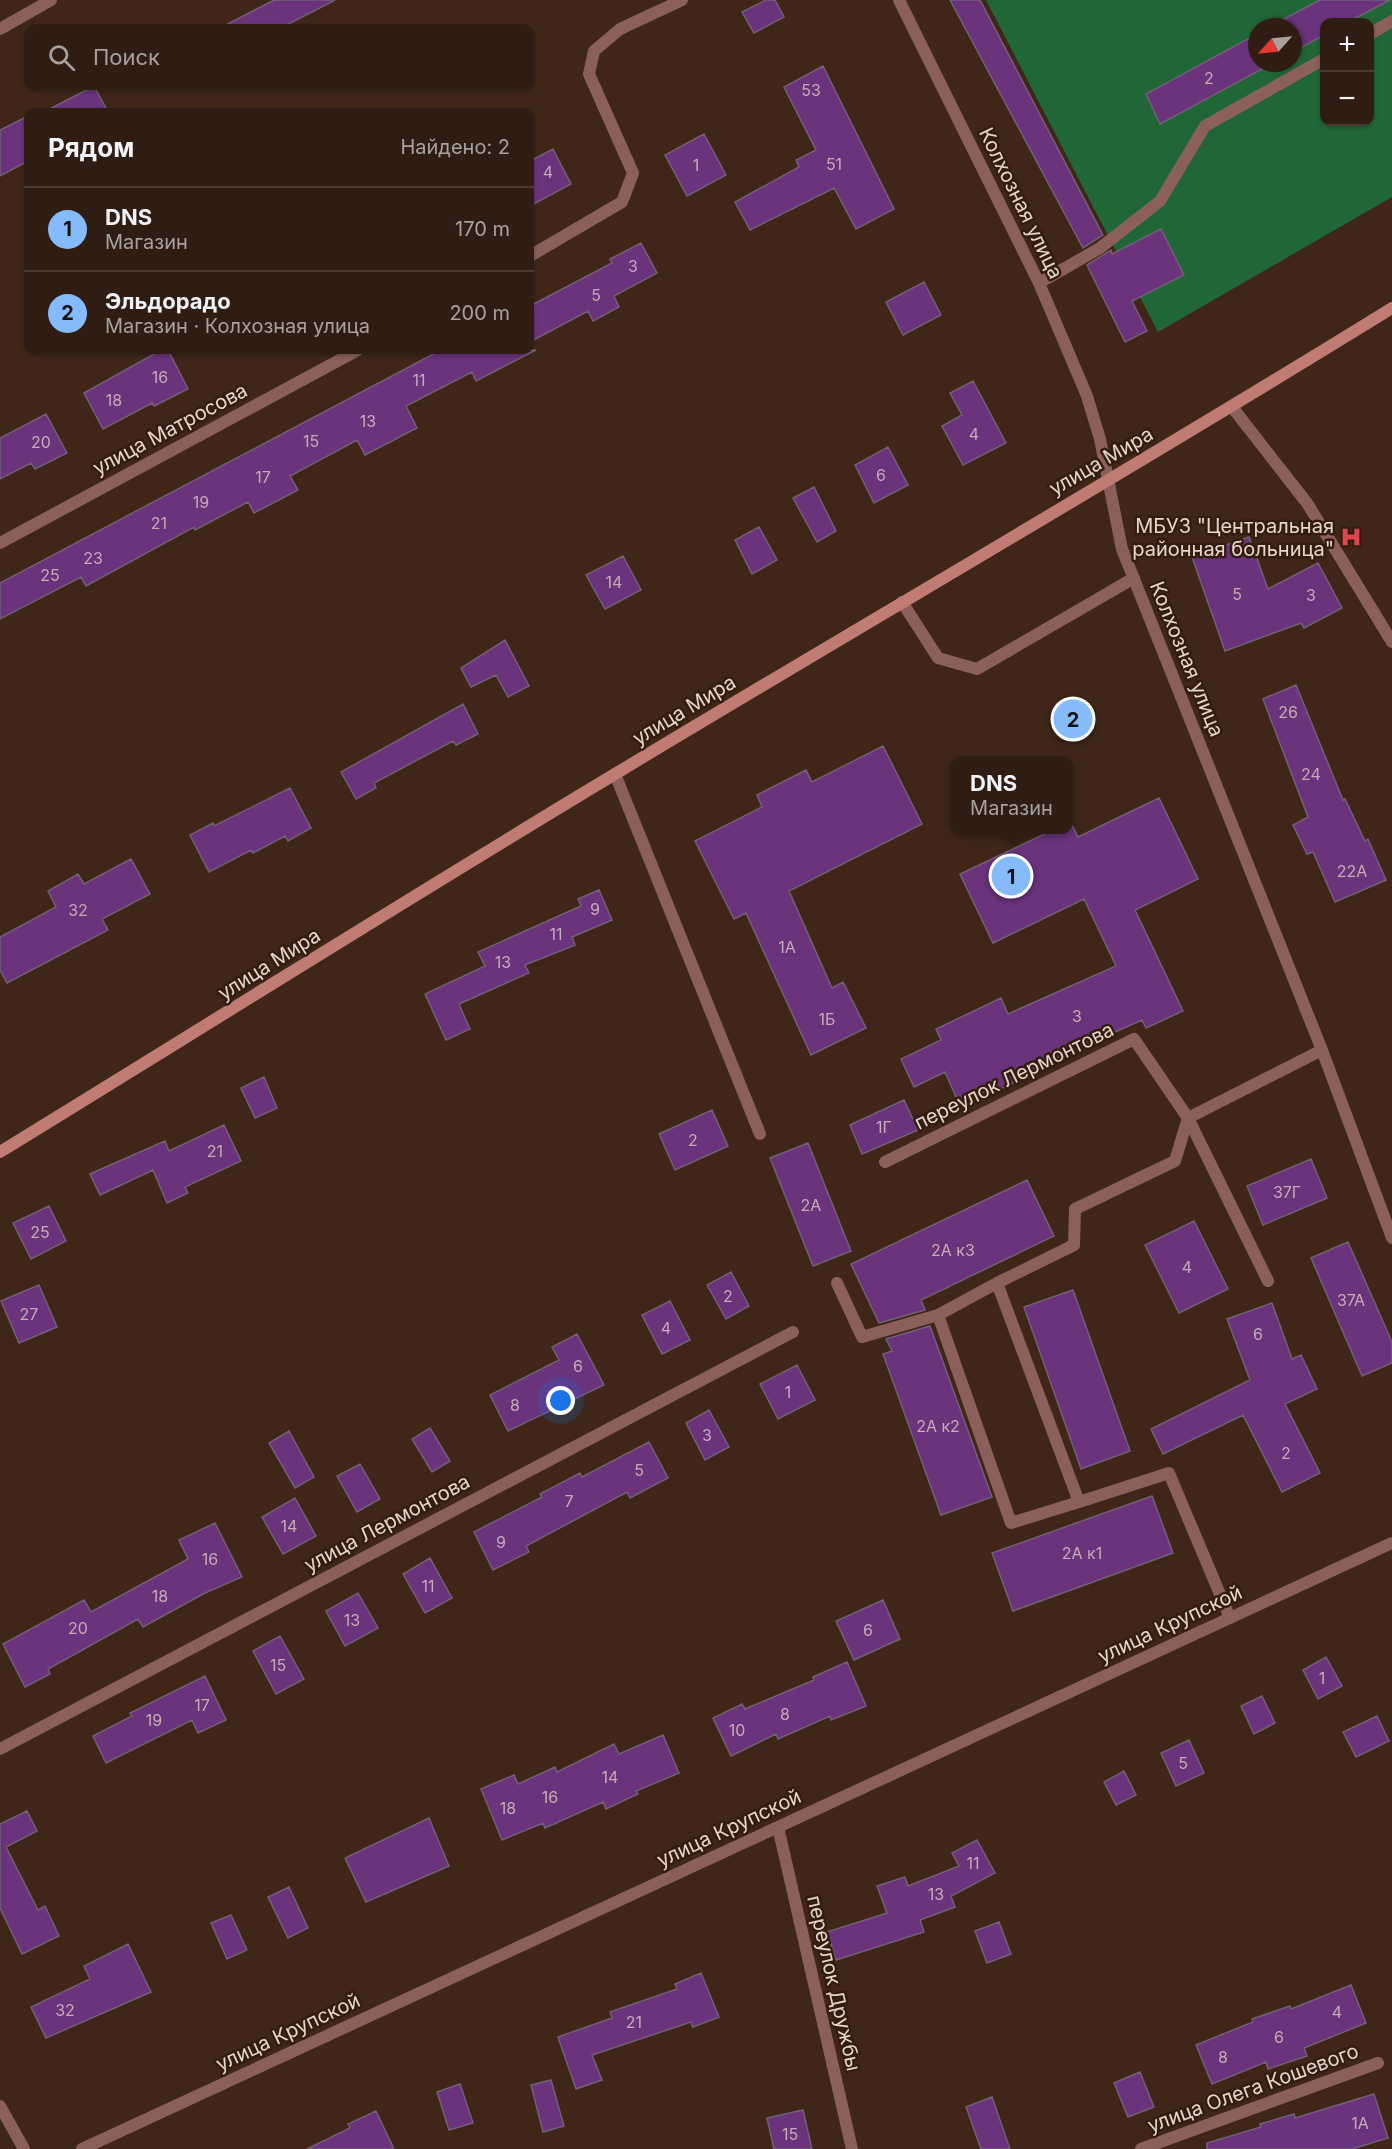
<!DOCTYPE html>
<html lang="ru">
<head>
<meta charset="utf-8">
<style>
  body { margin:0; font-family:Inter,sans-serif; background:#37251c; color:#f1f3f6 }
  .controls { position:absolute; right:18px; top:18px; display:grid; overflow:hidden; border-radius:12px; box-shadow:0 2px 4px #0004 }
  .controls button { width:54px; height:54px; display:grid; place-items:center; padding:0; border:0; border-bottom:2px solid #4a3a33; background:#2f1c13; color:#f1f3f6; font:30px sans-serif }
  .compass { position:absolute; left:1248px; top:18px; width:54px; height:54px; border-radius:50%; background:#2f1c13; box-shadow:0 2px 4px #0004; rotate:243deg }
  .you { position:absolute; left:561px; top:1401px; width:21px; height:21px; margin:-15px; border:4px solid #fff; border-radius:50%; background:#1a73e8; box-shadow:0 0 0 9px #1a73e833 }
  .badge { display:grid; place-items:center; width:39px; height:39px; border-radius:50%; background:#85bbfb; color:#111; font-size:20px; font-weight:700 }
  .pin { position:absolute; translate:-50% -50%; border:3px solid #fff; box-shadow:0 2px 6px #0006 }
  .popup { position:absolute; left:950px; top:756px; width:123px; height:78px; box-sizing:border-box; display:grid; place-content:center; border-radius:12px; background:#2f1c13; filter:drop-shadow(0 2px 4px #0005); font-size:20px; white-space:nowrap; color:#a7a1a0 }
  .popup b { font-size:22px; color:#f1f3f6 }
  .popup::after { content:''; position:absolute; left:50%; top:100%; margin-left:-12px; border:12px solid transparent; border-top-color:#2f1c13 }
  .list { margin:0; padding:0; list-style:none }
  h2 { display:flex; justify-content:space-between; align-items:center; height:78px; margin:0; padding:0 24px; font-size:26px }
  h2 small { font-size:20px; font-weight:400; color:#a7a1a0 }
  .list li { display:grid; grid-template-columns:39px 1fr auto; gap:18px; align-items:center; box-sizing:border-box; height:84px; padding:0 24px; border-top:2px solid #4a3a33 }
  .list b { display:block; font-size:22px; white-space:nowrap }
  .list p { margin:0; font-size:20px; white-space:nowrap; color:#a7a1a0 }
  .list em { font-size:20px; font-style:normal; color:#a7a1a0 }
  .icon { flex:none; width:33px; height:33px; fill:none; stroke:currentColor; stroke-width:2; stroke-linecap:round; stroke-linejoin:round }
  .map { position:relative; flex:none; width:1392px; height:2149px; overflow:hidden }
  .search { position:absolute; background:#2f1c13; box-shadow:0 2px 4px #0004; left:24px; top:24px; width:510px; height:66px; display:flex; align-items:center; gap:15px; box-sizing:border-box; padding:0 21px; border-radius:12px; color:#a7a1a0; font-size:22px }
  .panel { position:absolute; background:#2f1c13; box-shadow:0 2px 4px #0004; left:24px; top:108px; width:510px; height:246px; border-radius:12px }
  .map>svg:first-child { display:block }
</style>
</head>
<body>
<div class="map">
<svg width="1392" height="2149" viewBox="0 0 1392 2149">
  <rect width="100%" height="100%" fill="#3f2619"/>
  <!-- green -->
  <path fill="#216636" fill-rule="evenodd" d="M 986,0 L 1392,0 L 1392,197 L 1158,332 ZM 1324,22 L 1370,22 L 1370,122 L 1324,122 ZM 1257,27 L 1293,27 L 1293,63 L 1257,63 Z"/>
  <!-- building -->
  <path fill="#6a337c" stroke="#726078" stroke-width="1.5" d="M 274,0 L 335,0 L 281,28 L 220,28 Z
    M 766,0 L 775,0 L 784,17 L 754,33 L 742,12 Z
    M 950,0 L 980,0 L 1103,235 L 1083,248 Z
    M 1320,0 L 1390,0 L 1348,22 L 1324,22 L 1324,35 L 1293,52 L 1293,27 L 1269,27 Z
    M 1257,34 L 1257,63 L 1273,63 L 1160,124 L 1146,94 Z
    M 823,66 L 894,209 L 856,229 L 834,188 L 750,230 L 735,202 L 799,167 L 796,160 L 816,150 L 784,87 Z
    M 94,86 L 108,112 L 44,112 Z
    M 28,116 L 28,161 L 0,176 L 0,130 Z
    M 704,134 L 726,175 L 687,196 L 665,155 Z
    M 553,149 L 571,184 L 530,206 L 530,161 Z
    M 1161,229 L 1184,275 L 1132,301 L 1147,331 L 1125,342 L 1087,265 L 1111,250 L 1112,254 Z
    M 641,243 L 657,273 L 614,296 L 619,307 L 593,321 L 588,311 L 530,342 L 530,306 L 612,263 L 610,259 Z
    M 924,282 L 941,315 L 903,335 L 886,302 Z
    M 161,350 L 168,350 L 188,389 L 154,406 L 152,403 L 103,429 L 84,393 Z
    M 441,350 L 536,350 L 476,381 L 472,372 L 406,406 L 417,428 L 365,455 L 357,440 L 290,476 L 298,490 L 254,513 L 248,502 L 195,530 L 194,527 L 86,586 L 81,577 L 0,619 L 0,583 Z
    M 973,381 L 1006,443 L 963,465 L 942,426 L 962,415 L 950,393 Z
    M 46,414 L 67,453 L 35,469 L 31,463 L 0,479 L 0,438 Z
    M 888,447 L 908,485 L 874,503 L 855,465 Z
    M 814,487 L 836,531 L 817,542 L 793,498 Z
    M 759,527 L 777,560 L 752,574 L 735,540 Z
    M 1249,537 L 1268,589 L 1318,563 L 1342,608 L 1304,628 L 1301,623 L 1225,651 L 1192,557 Z
    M 623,556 L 641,590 L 605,609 L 586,575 Z
    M 505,640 L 529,686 L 508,697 L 496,675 L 471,687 L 461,668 Z
    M 1296,685 L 1343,800 L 1345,799 L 1365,841 L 1368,839 L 1386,880 L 1335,902 L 1313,852 L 1307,854 L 1293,825 L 1308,817 L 1263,699 Z
    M 463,704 L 478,734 L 456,745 L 453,741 L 374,783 L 376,788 L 356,799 L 341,772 Z
    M 883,746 L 922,824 L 789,891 L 832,988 L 843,982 L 866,1028 L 811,1055 L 746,913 L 734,919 L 695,841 L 762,807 L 757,795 L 806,770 L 812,782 Z
    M 290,788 L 311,828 L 288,841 L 285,836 L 253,853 L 251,850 L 209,872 L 190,835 L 213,823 L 214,826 Z
    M 1159,798 L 1198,879 L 1135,910 L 1183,1011 L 1146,1028 L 1142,1020 L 1034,1068 L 1036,1072 L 961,1108 L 945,1072 L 914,1087 L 901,1059 L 941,1040 L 936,1029 L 1001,998 L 1008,1014 L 1116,966 L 1084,899 L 993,943 L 960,874 L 1053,830 L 1068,830 L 1070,821 L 1078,837 Z
    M 131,859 L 150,894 L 102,919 L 108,930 L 7,983 L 0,970 L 0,937 L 56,907 L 48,891 L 78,874 L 84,884 Z
    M 599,890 L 612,920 L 572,937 L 575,945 L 525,965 L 529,973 L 459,1004 L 470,1029 L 446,1040 L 425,994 L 485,966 L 478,952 L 581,906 L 578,899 Z
    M 264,1077 L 277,1108 L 255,1118 L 241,1088 Z
    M 904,1100 L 918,1130 L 862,1154 L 850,1125 Z
    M 712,1110 L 728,1146 L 675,1170 L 659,1134 Z
    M 224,1125 L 241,1161 L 185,1187 L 188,1193 L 167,1203 L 153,1170 L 100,1195 L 90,1174 L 165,1141 L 169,1151 Z
    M 808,1143 L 851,1251 L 813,1266 L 770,1158 Z
    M 1311,1159 L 1327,1198 L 1263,1225 L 1247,1186 Z
    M 1027,1180 L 1054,1236 L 921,1300 L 925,1310 L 879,1323 L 851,1264 Z
    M 49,1206 L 66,1241 L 31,1259 L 13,1223 Z
    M 1194,1221 L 1228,1289 L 1179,1313 L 1145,1245 Z
    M 1348,1242 L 1392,1342 L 1392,1363 L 1362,1376 L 1311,1258 Z
    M 731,1272 L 749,1306 L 726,1319 L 707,1285 Z
    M 39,1285 L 57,1327 L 19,1343 L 1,1301 Z
    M 1073,1290 L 1130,1451 L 1081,1469 L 1024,1307 Z
    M 670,1301 L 690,1340 L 662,1354 L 642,1315 Z
    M 1272,1303 L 1292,1359 L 1301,1355 L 1317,1389 L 1285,1404 L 1320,1473 L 1282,1492 L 1243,1415 L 1163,1454 L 1151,1429 L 1250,1380 L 1227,1319 Z
    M 930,1326 L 992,1497 L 941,1515 L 883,1354 L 892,1351 L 886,1339 Z
    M 577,1334 L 604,1385 L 508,1431 L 490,1395 L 559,1360 L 552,1347 Z
    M 797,1365 L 815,1400 L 778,1419 L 760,1384 Z
    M 709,1410 L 729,1447 L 705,1460 L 686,1423 Z
    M 430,1428 L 450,1461 L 432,1472 L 412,1439 Z
    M 289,1431 L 314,1477 L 295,1488 L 269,1443 Z
    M 649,1442 L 668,1478 L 630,1498 L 627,1492 L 526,1546 L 529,1552 L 493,1570 L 474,1532 L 542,1497 L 540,1494 L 580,1473 L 582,1477 Z
    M 360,1464 L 380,1499 L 357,1512 L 337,1476 Z
    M 1152,1496 L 1173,1553 L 1013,1611 L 992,1553 Z
    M 295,1498 L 316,1536 L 283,1554 L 262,1517 Z
    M 215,1523 L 242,1577 L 205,1593 L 143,1627 L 138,1619 L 48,1669 L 50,1674 L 25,1687 L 3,1644 L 84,1600 L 91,1612 L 188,1559 L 179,1540 Z
    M 430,1558 L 452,1598 L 425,1613 L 403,1574 Z
    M 358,1593 L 378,1628 L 345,1646 L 326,1611 Z
    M 883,1600 L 900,1639 L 854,1660 L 836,1621 Z
    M 280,1636 L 304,1679 L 276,1694 L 253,1651 Z
    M 1326,1657 L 1342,1686 L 1318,1699 L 1303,1670 Z
    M 847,1662 L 866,1706 L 831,1720 L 830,1716 L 778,1739 L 776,1734 L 731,1756 L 713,1718 L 742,1704 L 745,1709 L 814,1680 L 813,1677 Z
    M 205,1676 L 226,1720 L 198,1733 L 192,1720 L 106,1763 L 93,1736 L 132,1716 L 130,1713 Z
    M 1262,1696 L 1275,1723 L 1254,1734 L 1241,1706 Z
    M 1377,1716 L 1389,1741 L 1356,1757 L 1343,1732 Z
    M 663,1735 L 679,1773 L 636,1791 L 638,1794 L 606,1809 L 603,1802 L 545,1828 L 543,1823 L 502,1840 L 481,1789 L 514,1775 L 518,1784 L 555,1767 L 557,1772 L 614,1744 L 619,1754 Z
    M 1189,1740 L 1204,1773 L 1176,1786 L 1161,1753 Z
    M 1124,1771 L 1136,1795 L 1116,1805 L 1104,1782 Z
    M 27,1811 L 37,1831 L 6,1847 L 38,1910 L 45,1906 L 59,1936 L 22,1954 L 0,1908 L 0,1824 Z
    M 429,1818 L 449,1866 L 366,1902 L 345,1858 Z
    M 977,1840 L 995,1873 L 951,1896 L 955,1907 L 920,1920 L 924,1932 L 836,1960 L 827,1932 L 887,1913 L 877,1886 L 905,1877 L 908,1886 L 959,1866 L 952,1853 Z
    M 289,1887 L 308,1928 L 288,1938 L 268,1897 Z
    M 231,1915 L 247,1950 L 227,1959 L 211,1923 Z
    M 999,1922 L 1011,1954 L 987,1963 L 975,1931 Z
    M 128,1944 L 151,1992 L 46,2038 L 31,2007 L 90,1979 L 84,1966 Z
    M 701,1973 L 719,2017 L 693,2027 L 691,2022 L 592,2055 L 602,2080 L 576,2089 L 558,2037 L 612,2018 L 610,2012 L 677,1989 L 675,1984 Z
    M 1351,1985 L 1366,2023 L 1304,2048 L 1307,2056 L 1268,2069 L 1266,2062 L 1212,2084 L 1196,2045 L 1253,2022 L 1252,2019 L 1290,2006 L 1291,2009 Z
    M 1140,2072 L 1154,2107 L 1128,2117 L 1114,2083 Z
    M 551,2080 L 564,2126 L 543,2132 L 531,2085 Z
    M 460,2084 L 473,2123 L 449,2130 L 437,2092 Z
    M 1374,2094 L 1388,2138 L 1352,2149 L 1207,2149 L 1207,2143 L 1261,2127 L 1260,2124 L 1294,2114 L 1295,2118 Z
    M 992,2097 L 1010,2149 L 981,2149 L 966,2107 Z
    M 803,2110 L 812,2149 L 774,2149 L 767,2118 Z
    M 376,2111 L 394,2149 L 307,2149 L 350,2128 L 348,2124 Z"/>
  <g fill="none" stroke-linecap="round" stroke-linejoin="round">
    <!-- lane -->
    <path stroke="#8b605b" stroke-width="12" d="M 1370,34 L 1392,21
      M 1039,283 L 1100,248 L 1160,201 L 1205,126 L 1324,59
      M 1232,407 L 1307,503 L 1392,642
      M 902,602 L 938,658 L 977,669 L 1134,578
      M 837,1283 L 862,1337 L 938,1315
      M 997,1283 L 938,1315 L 1011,1523 L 1079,1502
      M 1230,1618 L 1169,1473 L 1079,1502 L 997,1283 L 1074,1245 L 1075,1209 L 1175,1161 L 1188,1118 L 1268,1281"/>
    <!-- street -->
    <path stroke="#8b605b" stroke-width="12" d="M 899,0 L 1039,283 L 1087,396 L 1100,439 L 1122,549 L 1322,1050 L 1392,1238
      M 0,29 L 51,0
      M 530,256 L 622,202 L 633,173 L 589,74 L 594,51 L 620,29 L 682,0
      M 0,543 L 358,350
      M 615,774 L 760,1134
      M 885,1162 L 1134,1039 L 1188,1118 L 1322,1050
      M 0,1749 L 793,1332
      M 778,1827 L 852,2149
      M 0,2106 L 24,2149
      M 82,2149 L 1392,1543
      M 1141,2149 L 1378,2063"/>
    <!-- secondary -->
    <path stroke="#c07b74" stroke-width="12" d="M 0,1152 C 207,1025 412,896 620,771 C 877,616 1137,466 1392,308"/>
  </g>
  <!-- icons -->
  <defs>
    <symbol id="hospital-bare" viewBox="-9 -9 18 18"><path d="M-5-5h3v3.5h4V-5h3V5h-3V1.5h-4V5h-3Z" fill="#e0444e" stroke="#341c0f" stroke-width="2.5" paint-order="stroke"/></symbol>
  </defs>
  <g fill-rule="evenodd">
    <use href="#hospital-bare" x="1336" y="522" width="30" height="30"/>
  </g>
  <g text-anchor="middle" stroke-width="5" stroke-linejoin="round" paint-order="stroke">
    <!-- number labels -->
    <g font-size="16" fill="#c6acb8">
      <text x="1209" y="84">2</text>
      <text x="811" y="96">53</text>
      <text x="834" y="170">51</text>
      <text x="696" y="171">1</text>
      <text x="548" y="178">4</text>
      <text x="633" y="272">3</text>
      <text x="596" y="301">5</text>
      <text x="160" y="383">16</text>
      <text x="419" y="386">11</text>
      <text x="114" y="406">18</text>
      <text x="368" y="427">13</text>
      <text x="974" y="440">4</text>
      <text x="311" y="447">15</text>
      <text x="41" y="448">20</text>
      <text x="881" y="481">6</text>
      <text x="263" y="483">17</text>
      <text x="201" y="508">19</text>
      <text x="159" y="529">21</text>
      <text x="93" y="564">23</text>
      <text x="50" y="581">25</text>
      <text x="614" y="588">14</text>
      <text x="1237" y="600">5</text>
      <text x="1311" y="601">3</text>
      <text x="1288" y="718">26</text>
      <text x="1311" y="780">24</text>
      <text x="1352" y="877">22А</text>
      <text x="595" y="915">9</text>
      <text x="78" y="916">32</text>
      <text x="556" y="940">11</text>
      <text x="787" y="953">1А</text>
      <text x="503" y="968">13</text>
      <text x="1077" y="1022">3</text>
      <text x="827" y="1025">1Б</text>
      <text x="884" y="1133">1Г</text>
      <text x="693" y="1146">2</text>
      <text x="215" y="1157">21</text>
      <text x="1287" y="1198">37Г</text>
      <text x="811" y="1211">2А</text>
      <text x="40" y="1238">25</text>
      <text x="953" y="1256">2А к3</text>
      <text x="1187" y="1273">4</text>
      <text x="728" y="1302">2</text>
      <text x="1351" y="1306">37А</text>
      <text x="29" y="1320">27</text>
      <text x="666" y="1334">4</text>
      <text x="1258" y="1340">6</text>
      <text x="578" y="1372">6</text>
      <text x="788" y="1398">1</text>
      <text x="515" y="1411">8</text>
      <text x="938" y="1432">2А к2</text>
      <text x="707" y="1441">3</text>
      <text x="1286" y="1459">2</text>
      <text x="639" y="1476">5</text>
      <text x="569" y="1507">7</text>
      <text x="289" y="1532">14</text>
      <text x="501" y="1548">9</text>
      <text x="1082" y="1559">2А к1</text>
      <text x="210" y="1565">16</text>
      <text x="428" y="1592">11</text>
      <text x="160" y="1602">18</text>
      <text x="352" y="1626">13</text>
      <text x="78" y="1634">20</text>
      <text x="868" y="1636">6</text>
      <text x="278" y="1671">15</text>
      <text x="1322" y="1684">1</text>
      <text x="202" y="1711">17</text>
      <text x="785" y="1720">8</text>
      <text x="154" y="1726">19</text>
      <text x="737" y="1736">10</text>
      <text x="1183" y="1769">5</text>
      <text x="610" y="1783">14</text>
      <text x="550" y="1803">16</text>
      <text x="508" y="1814">18</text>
      <text x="973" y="1869">11</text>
      <text x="936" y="1900">13</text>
      <text x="65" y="2016">32</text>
      <text x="1337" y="2018">4</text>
      <text x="634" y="2028">21</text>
      <text x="1279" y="2043">6</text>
      <text x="1223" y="2063">8</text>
      <text x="1360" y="2129">1А</text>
      <text x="790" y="2140">15</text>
    </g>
    <!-- street labels -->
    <g font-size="20" fill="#e5d5cc" stroke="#341c0f">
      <text transform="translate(1021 203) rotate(64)" y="7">Колхозная улица</text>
      <text transform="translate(170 429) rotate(-28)" y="7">улица Матросова</text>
      <text transform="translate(1101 461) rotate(-30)" y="7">улица Мира</text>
      <text transform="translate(1187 659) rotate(68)" y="7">Колхозная улица</text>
      <text transform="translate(684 710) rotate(-31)" y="7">улица Мира</text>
      <text transform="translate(269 964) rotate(-32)" y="7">улица Мира</text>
      <text transform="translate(1014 1076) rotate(-26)" y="7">переулок Лермонтова</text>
      <text transform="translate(387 1523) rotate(-28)" y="7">улица Лермонтова</text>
      <text transform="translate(1170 1624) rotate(-25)" y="7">улица Крупской</text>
      <text transform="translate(729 1828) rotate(-25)" y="7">улица Крупской</text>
      <text transform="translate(834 1983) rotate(77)" y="7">переулок Дружбы</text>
      <text transform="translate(288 2032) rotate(-25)" y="7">улица Крупской</text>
      <text transform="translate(1253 2088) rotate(-20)" y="7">улица Олега Кошевого</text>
    </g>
    <!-- poi labels -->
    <g font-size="20" fill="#e5d5cc" stroke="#341c0f" text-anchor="end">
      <text x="1334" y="533">МБУЗ "Центральная<tspan x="1334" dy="23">районная больница"</tspan></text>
    </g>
  </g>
</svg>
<div class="controls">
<button>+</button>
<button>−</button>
</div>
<svg class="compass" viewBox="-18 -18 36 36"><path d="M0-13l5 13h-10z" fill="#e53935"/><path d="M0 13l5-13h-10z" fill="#a7a1a0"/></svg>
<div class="you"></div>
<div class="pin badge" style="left:1011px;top:876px">1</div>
<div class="popup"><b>DNS</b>Магазин</div>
<div class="pin badge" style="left:1073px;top:719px">2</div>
<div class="search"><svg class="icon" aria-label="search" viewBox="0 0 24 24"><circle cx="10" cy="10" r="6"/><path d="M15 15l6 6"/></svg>Поиск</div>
<section class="panel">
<h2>Рядом<small>Найдено: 2</small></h2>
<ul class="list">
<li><span class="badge">1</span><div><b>DNS</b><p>Магазин</p></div><em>170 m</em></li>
<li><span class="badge">2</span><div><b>Эльдорадо</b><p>Магазин · Колхозная улица</p></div><em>200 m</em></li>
</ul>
</section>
</div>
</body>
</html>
